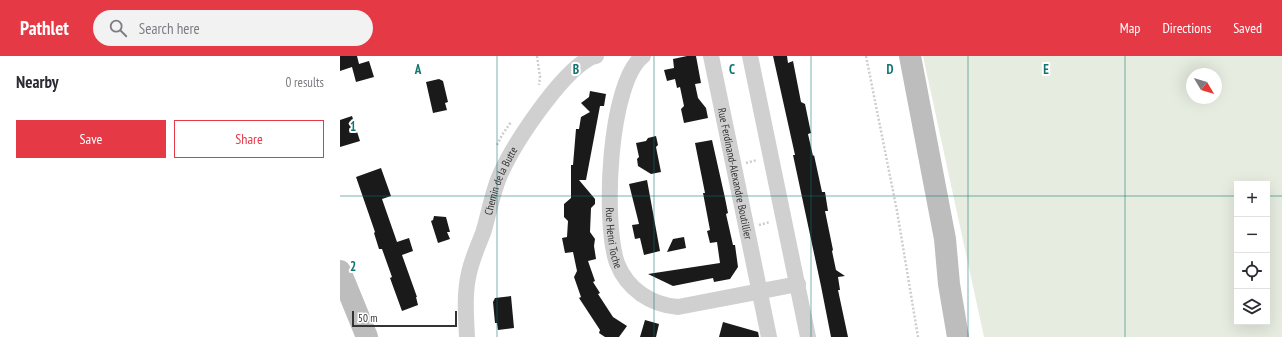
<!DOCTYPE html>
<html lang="en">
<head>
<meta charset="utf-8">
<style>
  body { margin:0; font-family:"PT Sans Narrow",sans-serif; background:#f2f2f3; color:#2b2b33 }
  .controls { position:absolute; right:12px; bottom:12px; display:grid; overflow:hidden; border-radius:0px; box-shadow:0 4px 16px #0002 }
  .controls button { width:36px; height:36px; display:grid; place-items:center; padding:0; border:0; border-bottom:1px solid #e1e1e2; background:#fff; color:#2b2b33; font:20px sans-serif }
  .compass { position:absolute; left:846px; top:12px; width:36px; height:36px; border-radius:50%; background:#fff; box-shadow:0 4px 16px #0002; rotate:128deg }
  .scale { position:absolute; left:12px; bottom:10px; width:105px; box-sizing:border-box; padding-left:4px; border:2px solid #333; border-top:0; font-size:11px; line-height:14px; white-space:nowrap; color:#333; -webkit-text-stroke:3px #fff; paint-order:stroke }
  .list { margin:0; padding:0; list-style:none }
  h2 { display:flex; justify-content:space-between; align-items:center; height:52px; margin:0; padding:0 16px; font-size:17px }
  h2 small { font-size:13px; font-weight:400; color:#7c7c81 }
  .actions { display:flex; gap:8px; padding:12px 16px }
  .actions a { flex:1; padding:9px 0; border:1px solid #e63946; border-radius:0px; text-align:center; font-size:14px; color:#e63946 }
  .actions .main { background:#e63946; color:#fff }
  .icon { flex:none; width:22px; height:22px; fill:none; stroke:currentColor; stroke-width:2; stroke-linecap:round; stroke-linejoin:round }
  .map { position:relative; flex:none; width:942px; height:281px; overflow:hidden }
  header { display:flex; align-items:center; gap:24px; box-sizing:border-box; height:56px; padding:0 20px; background:#e63946; color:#fff }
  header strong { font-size:19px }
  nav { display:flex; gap:22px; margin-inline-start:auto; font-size:14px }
  .search { width:280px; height:36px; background:#f2f2f3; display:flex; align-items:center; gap:10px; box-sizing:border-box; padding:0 14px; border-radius:22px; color:#7c7c81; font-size:15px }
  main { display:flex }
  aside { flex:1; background:#fff }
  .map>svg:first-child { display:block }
</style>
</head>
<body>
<header>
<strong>Pathlet</strong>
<div class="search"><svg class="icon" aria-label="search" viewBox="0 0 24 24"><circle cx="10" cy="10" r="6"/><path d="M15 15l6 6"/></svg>Search here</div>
<nav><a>Map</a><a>Directions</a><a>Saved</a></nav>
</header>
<main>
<aside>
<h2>Nearby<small>0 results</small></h2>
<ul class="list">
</ul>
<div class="actions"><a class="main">Save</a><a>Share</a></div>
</aside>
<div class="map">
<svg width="942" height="281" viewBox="0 0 942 281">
  <rect width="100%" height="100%" fill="#fff"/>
  <!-- green -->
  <path fill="#e6ecdf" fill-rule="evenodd" d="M 583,0 L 942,0 L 942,281 L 644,281 ZM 852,18 L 876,18 L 876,42 L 852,42 ZM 897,128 L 927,128 L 927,266 L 897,266 Z"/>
  <!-- building -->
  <path fill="#1a1a1a" d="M 0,0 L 17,0 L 19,8 L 29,5 L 34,21 L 16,26 L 12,11 L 0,15 Z
    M 347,0 L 356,0 L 361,27 L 355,28 L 358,42 L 366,52 L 368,62 L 344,67 L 341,53 L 344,50 L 340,31 L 337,32 L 335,23 L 327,25 L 324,14 L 334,12 L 333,3 Z
    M 433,0 L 447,0 L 448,7 L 453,5 L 461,46 L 465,48 L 471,77 L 468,78 L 473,100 L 474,99 L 482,136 L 485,136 L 488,155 L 485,155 L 493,194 L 492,195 L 496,214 L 505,220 L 498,221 L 500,234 L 498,234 L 508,281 L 491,281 L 481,230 L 453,99 L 455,99 Z
    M 99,23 L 103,25 L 108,46 L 105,47 L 107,54 L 93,57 L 86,26 Z
    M 250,35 L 266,38 L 264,50 L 260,50 L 246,124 L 239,124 L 255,143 L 255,148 L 251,152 L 250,176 L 255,183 L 254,190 L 256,203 L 248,205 L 255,225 L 253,226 L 260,237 L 258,238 L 273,261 L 287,270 L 279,281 L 265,281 L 259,277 L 260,274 L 239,242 L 241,241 L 234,221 L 237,215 L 233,196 L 225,197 L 222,182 L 227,181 L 228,165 L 224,161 L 224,148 L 231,142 L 231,109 L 233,109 L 236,73 L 239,73 L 241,61 L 250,56 L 241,47 L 249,41 Z
    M 12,60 L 20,85 L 0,91 L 0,64 Z
    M 316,80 L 318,89 L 316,91 L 321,116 L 311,118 L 298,110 L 297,103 L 299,101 L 296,87 L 306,85 L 308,82 Z
    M 372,84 L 385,142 L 388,157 L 386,158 L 393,189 L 395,189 L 398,211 L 390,223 L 374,226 L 373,222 L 333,230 L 308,218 L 380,207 L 377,186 L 370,187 L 367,175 L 370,174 L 363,137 L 365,137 L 355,87 Z
    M 41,112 L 51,140 L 42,143 L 57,186 L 69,182 L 73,195 L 62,199 L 77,241 L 76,241 L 78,249 L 62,255 L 50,222 L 52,221 L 42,193 L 39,193 L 34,177 L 35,176 L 16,121 Z
    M 307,124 L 320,195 L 304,199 L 300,182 L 295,183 L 292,169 L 299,168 L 289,128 Z
    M 94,160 L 106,161 L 110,176 L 107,176 L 110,183 L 98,187 L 91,165 L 93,164 Z
    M 344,181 L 346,192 L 327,196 L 333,183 Z
    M 171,240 L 174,272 L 158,274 L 157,267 L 155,267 L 153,246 L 155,242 Z
    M 305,264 L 319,268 L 316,281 L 300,281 Z
    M 383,266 L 418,276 L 419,281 L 379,281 Z"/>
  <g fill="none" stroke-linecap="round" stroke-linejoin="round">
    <!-- path -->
    <path stroke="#cdcdcd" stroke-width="2.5" stroke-dasharray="2 2" stroke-linecap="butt" d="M 197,0 L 200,21 L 199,29
      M 526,0 L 557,155 L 578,281
      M 157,89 L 162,79 L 171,66
      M 406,107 L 417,104
      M 419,169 L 430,166"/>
    <!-- street -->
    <g stroke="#d0d0d0" stroke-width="16">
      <path id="s1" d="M 303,0 C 268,27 263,168 277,207 C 287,233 311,249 338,251 L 458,228"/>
      <path id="s2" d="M 371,0 L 429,281"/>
      <path d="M 410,0 L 468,281"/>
      <path id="s3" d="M 127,281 C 126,260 124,238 129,217 C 132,203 138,190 143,177 C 149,158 152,137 160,119 C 174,87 219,20 248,3 C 250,1 253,1 256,0"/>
    </g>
    <!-- secondary -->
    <path stroke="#bdbdbd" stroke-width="22" d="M 570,0 L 605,183 L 609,228 L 618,281
      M 0,215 L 27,281"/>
  </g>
  <!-- grid -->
  <path fill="none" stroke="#0f766e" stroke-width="1" stroke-opacity="0.55" d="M 157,0 L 157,281M 314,0 L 314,281M 471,0 L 471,281M 628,0 L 628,281M 785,0 L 785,281M 0,140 L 897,140M 927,140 L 942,140"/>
  <g text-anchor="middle" stroke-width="4" stroke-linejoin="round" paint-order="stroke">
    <!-- street labels -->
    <g font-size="11" fill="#333" stroke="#fff">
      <text dy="4" stroke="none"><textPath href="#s2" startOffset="120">Rue Ferdinand-Alexandre Boutillier</textPath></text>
      <text dy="4" stroke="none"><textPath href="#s3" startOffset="162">Chemin de la Butte</textPath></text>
      <text dy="4" stroke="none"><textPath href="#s1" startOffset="189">Rue Henri Toche</textPath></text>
    </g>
  </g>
  <g font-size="13" text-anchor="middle" font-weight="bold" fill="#0f766e" stroke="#fff" stroke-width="4" stroke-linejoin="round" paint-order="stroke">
    <text x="78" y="18">A</text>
    <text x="236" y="18">B</text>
    <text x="392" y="18">C</text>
    <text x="550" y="18">D</text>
    <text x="706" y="18">E</text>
    <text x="13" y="75">1</text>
    <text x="13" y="215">2</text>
  </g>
</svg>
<div class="controls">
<button>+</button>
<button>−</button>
<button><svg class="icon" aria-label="locate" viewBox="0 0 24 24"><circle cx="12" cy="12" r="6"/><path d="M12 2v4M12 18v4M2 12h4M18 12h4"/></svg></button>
<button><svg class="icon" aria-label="layers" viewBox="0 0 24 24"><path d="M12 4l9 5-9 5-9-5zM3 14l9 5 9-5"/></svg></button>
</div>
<svg class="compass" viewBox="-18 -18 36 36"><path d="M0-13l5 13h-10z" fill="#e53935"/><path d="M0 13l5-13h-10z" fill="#7c7c81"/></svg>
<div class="scale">50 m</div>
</div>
</main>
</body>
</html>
